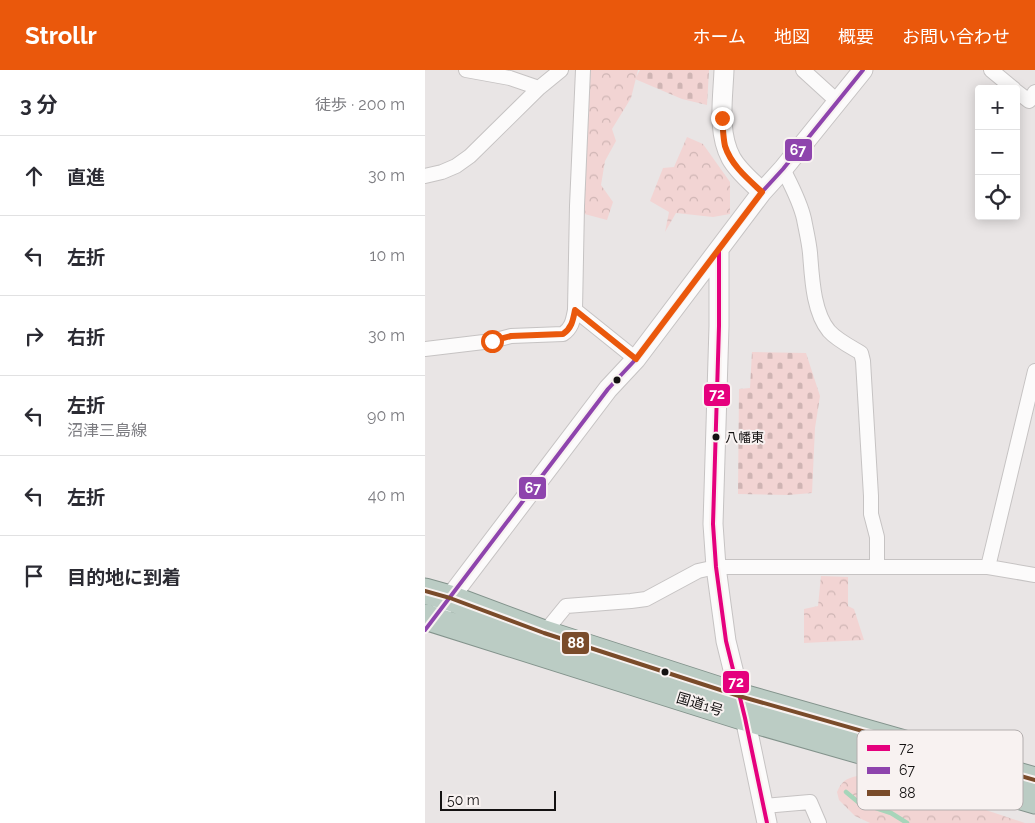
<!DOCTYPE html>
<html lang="ja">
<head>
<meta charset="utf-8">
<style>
  body { margin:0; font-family:Raleway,"Noto Sans JP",sans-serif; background:#f2f2f3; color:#2b2b33 }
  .controls { position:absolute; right:15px; top:15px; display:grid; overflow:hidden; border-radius:5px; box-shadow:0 2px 12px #0003 }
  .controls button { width:45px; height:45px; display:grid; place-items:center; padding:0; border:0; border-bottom:1px solid #e1e1e2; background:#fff; color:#2b2b33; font:25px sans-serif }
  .scale { position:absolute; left:15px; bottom:12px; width:116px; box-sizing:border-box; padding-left:5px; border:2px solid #131111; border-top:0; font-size:14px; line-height:18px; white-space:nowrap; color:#131111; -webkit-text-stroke:4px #f8f2f1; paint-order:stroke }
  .stop { position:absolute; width:15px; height:15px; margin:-11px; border:4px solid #ea580c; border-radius:50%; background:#fff }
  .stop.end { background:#ea580c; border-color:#fff; box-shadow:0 1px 5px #0008 }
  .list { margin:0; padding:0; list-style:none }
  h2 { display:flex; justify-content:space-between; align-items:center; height:65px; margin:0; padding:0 20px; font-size:21px }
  h2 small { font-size:16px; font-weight:400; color:#7c7c81 }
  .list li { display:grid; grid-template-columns:32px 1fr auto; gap:15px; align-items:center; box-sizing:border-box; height:80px; padding:0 20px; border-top:1px solid #e1e1e2 }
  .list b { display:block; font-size:19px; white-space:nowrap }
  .list p { margin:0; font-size:16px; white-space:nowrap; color:#7c7c81 }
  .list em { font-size:16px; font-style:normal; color:#7c7c81 }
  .icon { flex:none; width:28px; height:28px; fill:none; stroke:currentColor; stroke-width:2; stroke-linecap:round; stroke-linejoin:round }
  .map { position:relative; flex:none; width:610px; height:753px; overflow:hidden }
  header { display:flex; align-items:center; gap:30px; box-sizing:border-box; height:70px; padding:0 25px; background:#ea580c; color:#fff }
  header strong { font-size:24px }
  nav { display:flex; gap:28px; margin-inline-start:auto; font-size:18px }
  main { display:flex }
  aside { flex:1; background:#fff }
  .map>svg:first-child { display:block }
</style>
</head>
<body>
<header>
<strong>Strollr</strong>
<nav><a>ホーム</a><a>地図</a><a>概要</a><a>お問い合わせ</a></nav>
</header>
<main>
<aside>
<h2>3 分<small>徒歩 · 200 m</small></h2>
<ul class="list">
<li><svg class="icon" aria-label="ahead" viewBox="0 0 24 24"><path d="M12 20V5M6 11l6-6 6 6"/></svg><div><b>直進</b></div><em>30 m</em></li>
<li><svg class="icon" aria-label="left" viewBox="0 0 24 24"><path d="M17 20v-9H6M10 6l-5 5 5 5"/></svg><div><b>左折</b></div><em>10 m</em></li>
<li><svg class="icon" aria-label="right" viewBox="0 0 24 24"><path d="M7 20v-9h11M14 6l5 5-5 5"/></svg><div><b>右折</b></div><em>30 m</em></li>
<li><svg class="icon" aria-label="left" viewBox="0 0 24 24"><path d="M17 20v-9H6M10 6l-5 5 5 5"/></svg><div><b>左折</b><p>沼津三島線</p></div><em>90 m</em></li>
<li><svg class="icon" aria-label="left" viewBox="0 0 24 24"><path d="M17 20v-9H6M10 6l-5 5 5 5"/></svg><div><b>左折</b></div><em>40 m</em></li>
<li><svg class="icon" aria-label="arrive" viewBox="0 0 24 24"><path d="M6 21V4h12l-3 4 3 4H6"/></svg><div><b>目的地に到着</b></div></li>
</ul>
</aside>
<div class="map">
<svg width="610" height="753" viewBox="0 0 610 753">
  <defs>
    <pattern id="forest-crowns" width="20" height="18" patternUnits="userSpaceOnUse" patternTransform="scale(1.25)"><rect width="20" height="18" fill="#f2d4d3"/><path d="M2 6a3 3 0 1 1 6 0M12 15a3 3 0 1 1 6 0" fill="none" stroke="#cfb5b4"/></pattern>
    <pattern id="cemetery-stones" width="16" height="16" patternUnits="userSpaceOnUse" patternTransform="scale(1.25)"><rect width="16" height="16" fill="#f2d4d3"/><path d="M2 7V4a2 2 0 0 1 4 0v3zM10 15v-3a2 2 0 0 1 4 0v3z" fill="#cfb5b4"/></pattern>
  </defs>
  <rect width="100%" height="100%" fill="#e9e5e5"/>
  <!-- forest -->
  <path fill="url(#forest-crowns)" d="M 164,0 L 213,0 L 206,28 L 187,59 L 191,71 L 180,91 L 176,115 L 188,132 L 182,150 L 152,142 L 164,18 Z
    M 262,67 L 278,74 L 305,112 L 305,144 L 288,147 L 251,143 L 240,162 L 244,142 L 225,131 L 238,98 L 249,97 Z
    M 396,506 L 423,507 L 423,536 L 429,539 L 439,570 L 379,573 L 379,539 L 393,536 Z
    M 432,706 L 453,713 L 468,725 L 525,728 L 600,753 L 445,753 L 430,746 L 414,730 L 412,722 C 417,711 420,709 432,706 Z"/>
  <!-- cemetery -->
  <path fill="url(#cemetery-stones)" d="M 215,0 L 284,0 L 282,35 L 257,29 L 210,9 Z
    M 327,282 L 381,283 L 395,326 L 390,358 L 387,423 L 363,425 L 313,424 L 314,319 L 325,318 Z"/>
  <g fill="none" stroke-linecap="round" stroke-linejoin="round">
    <!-- stream -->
    <path stroke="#a7d5ba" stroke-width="4.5" d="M 421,722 L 433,732 L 466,743 L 482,753"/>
    <defs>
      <path id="street" d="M 41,0 L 85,8 L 114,18
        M 378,0 L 412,31
        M 566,0 L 589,19
        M 591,21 L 604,31 L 610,22
        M 358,99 C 366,115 375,131 379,149 C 381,160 384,172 385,183 C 387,207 388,242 404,261 C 412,270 426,277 436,283 L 438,291 L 446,426 L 446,444 L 452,467 L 452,496
        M 0,106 L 17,102 L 31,96 L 45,86 L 114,18 L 136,0
        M 150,240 L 211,289
        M 0,279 L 67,271 L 86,266 L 138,264 C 147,258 148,250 150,240 L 152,136 L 158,0
        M 563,497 L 610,301
        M 119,563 L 141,536 L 206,531 L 221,529 L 273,501 L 291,497 L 563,497 L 610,505
        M 339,736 L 385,732 L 394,753"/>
      <path id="secondary" d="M 299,0 C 298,28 292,62 306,88 C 313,101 327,112 337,122
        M 294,180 L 294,256 L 288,454 L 291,497 L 301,571 L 320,648 L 342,753
        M 17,538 L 183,319 L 211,289 L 337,122 L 358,99 L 438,0"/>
      <path id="highway" d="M 0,521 L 25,528 L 119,563 L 314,626 L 610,710
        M 0,547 L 320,648 L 610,731"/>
    </defs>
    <!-- street casing -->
    <use href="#street" stroke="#c6c3c3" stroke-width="16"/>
    <!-- secondary casing -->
    <use href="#secondary" stroke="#c6c3c3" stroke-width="21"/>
    <!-- highway casing -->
    <use href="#highway" stroke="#83938c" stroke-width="27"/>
    <!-- street -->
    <use href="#street" stroke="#fcfbfb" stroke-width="14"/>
    <!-- secondary -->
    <use href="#secondary" stroke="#fcfbfb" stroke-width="19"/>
    <!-- highway -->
    <use href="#highway" stroke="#bbccc4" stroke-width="25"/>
    <defs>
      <path id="bus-1" d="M 294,180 L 294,256 L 288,454 L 291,497 L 301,571 L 320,648 L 342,753"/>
      <path id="bus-2" d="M 0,560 L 183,319 L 211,289 L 337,122 L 358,99 L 438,0"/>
      <path id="bus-3" d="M 0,521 L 25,528 L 119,563 L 314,626 L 610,710"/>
    </defs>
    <!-- bus-1 casing -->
    <use href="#bus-1" stroke="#f8f2f1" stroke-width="8"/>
    <!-- bus-2 casing -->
    <use href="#bus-2" stroke="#f8f2f1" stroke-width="8"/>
    <!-- bus-3 casing -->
    <use href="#bus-3" stroke="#f8f2f1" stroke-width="8"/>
    <!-- bus-1 -->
    <use href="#bus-1" stroke="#e5007d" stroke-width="4"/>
    <!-- bus-2 -->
    <use href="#bus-2" stroke="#8e44ad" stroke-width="4"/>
    <!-- bus-3 -->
    <use href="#bus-3" stroke="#7a4b2a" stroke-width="4"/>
  </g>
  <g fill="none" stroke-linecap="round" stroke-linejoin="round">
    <!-- route -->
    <path stroke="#ea580c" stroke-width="6" d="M 67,271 L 86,266 L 138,264 C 147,258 148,250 150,240 L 211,289 L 337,122 C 323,109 306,95 300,76 C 298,67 298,57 297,48"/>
  </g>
  <!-- markers -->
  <g fill="#131111" stroke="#f8f2f1" stroke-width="2">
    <circle cx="192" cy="310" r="4.5"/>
    <circle cx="291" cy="367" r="4.5"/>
    <circle cx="240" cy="602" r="4.5"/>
  </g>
  <g text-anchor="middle" stroke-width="4" stroke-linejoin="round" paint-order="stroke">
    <!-- bus labels -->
    <g font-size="13" fill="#131111" stroke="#f8f2f1" text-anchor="start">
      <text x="300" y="372">八幡東</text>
    </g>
    <!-- street labels -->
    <g font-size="14" fill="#131111" stroke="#f8f2f1">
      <text transform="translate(275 634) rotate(17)" y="5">国道1号</text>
    </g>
  </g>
  <!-- legend -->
  <rect x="432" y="660" width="166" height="80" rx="8" fill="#f8f2f1" stroke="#b3aeae" stroke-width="1"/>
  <rect x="442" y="675" width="23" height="6" fill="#e5007d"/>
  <rect x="442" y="697" width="23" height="7" fill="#8e44ad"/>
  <rect x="442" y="720" width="23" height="6" fill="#7a4b2a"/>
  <g font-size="14" fill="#131111">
    <text x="474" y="683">72</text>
    <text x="474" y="705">67</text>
    <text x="474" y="728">88</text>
  </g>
  <g stroke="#f8f2f1" stroke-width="2">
    <rect x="359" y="68" width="29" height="24" rx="5" fill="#8e44ad"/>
    <rect x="278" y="313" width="28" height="24" rx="5" fill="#e5007d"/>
    <rect x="93" y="406" width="29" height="24" rx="5" fill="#8e44ad"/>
    <rect x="136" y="561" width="29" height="24" rx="5" fill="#7a4b2a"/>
    <rect x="297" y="600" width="28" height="24" rx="5" fill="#e5007d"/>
  </g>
  <g font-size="14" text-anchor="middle" font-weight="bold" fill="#fff">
    <text x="373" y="85">67</text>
    <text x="292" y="329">72</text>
    <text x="108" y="423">67</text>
    <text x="151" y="578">88</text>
    <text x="311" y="617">72</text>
  </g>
</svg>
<div class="controls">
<button>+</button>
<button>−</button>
<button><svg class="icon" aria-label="locate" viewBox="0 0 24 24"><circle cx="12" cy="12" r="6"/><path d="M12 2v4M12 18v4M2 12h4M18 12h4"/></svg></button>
</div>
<div class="scale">50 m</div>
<div class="stop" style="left:67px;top:271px"></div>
<div class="stop end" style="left:297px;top:48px"></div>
</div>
</main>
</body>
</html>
